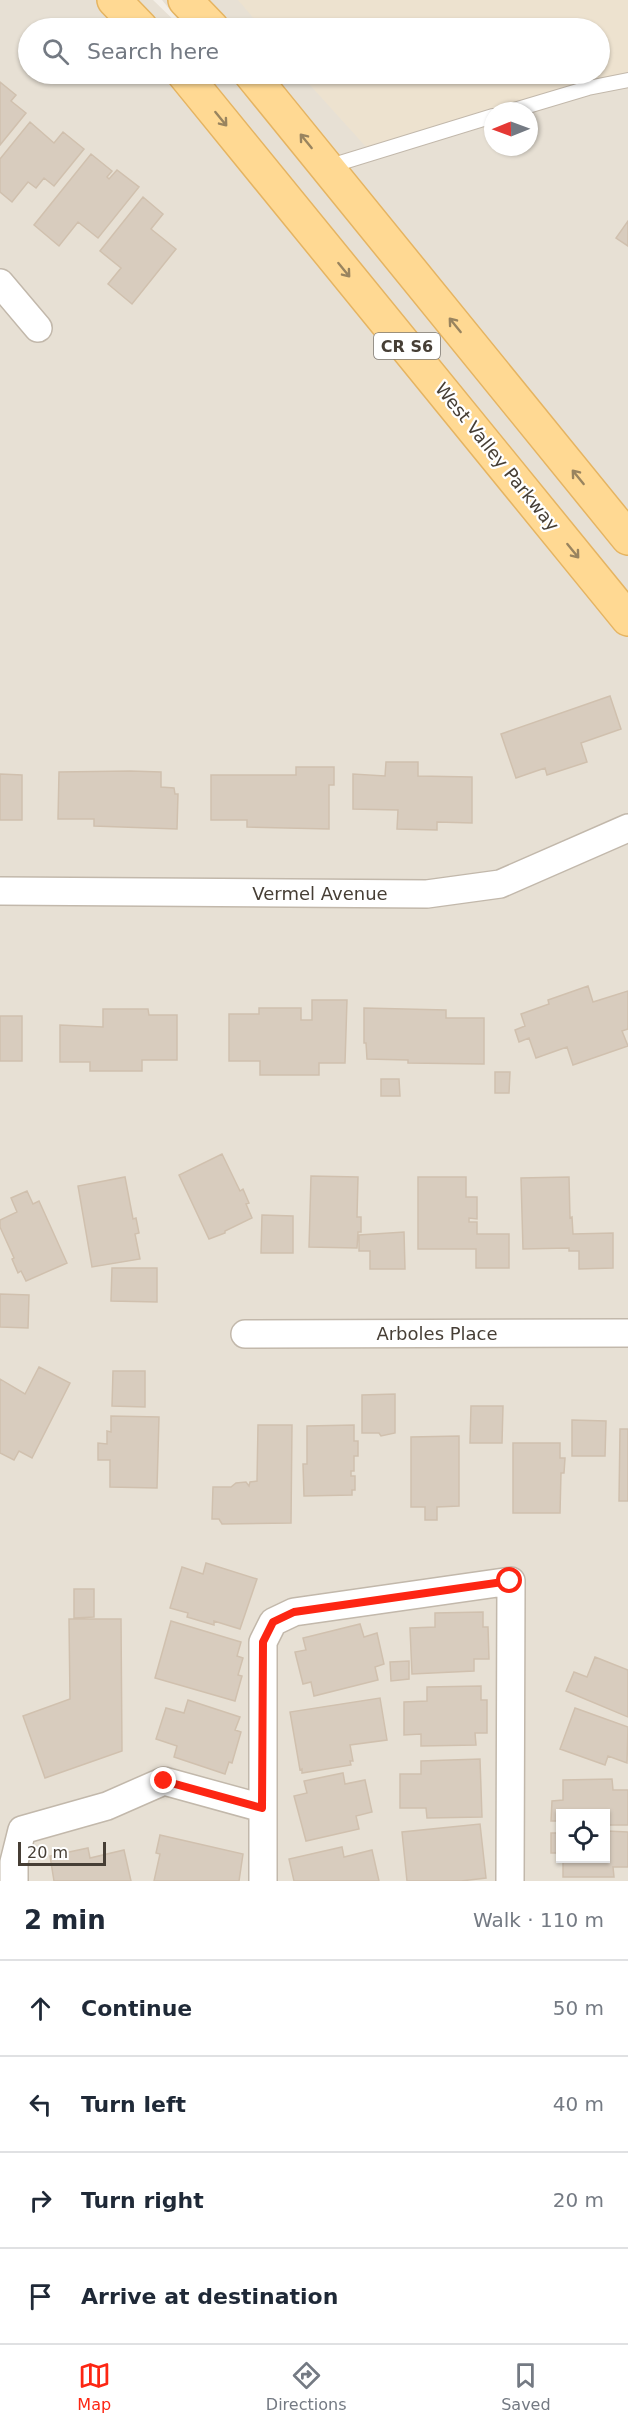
<!DOCTYPE html>
<html lang="en">
<head>
<meta charset="utf-8">
<style>
  body { margin:0; font-family:"DejaVu Sans",sans-serif; background:#f2f2f3; color:#1f2937 }
  .controls { position:absolute; right:18px; bottom:18px; display:grid; overflow:hidden; border-radius:0px; box-shadow:0 2px 4px #0004 }
  .controls button { width:54px; height:54px; display:grid; place-items:center; padding:0; border:0; border-bottom:2px solid #e0e1e3; background:#fff; color:#1f2937; font:30px sans-serif }
  .compass { position:absolute; left:484px; top:102px; width:54px; height:54px; border-radius:50%; background:#fff; box-shadow:0 2px 4px #0004; rotate:269deg }
  .scale { position:absolute; left:18px; bottom:15px; width:88px; box-sizing:border-box; padding-left:6px; border:3px solid #463e35; border-top:0; font-size:16px; line-height:21px; white-space:nowrap; color:#463e35; -webkit-text-stroke:4px #fff; paint-order:stroke }
  .stop { position:absolute; width:18px; height:18px; margin:-14px; border:4px solid #fd2613; border-radius:50%; background:#fff }
  .stop.end { background:#fd2613; border-color:#fff; box-shadow:0 2px 6px #0008 }
  .list { margin:0; padding:0; list-style:none }
  h2 { display:flex; justify-content:space-between; align-items:center; height:78px; margin:0; padding:0 24px; font-size:26px }
  h2 small { font-size:20px; font-weight:400; color:#747a83 }
  .list li { display:grid; grid-template-columns:39px 1fr auto; gap:18px; align-items:center; box-sizing:border-box; height:96px; padding:0 24px; border-top:2px solid #e0e1e3 }
  .list b { display:block; font-size:22px; white-space:nowrap }
  .list em { font-size:20px; font-style:normal; color:#747a83 }
  .icon { flex:none; width:33px; height:33px; fill:none; stroke:currentColor; stroke-width:2; stroke-linecap:round; stroke-linejoin:round }
  .map { position:relative; flex:none; width:628px; height:1881px; overflow:hidden }
  .search { position:absolute; background:#fff; box-shadow:0 2px 4px #0004; left:18px; right:18px; top:18px; height:66px; display:flex; align-items:center; gap:15px; box-sizing:border-box; padding:0 21px; border-radius:33px; color:#747a83; font-size:22px }
  .sheet { height:462px; background:#fff }
  nav { display:flex; justify-content:space-around; align-items:center; box-sizing:border-box; height:84px; border-top:2px solid #e0e1e3; background:#fff; font-size:16px; color:#747a83 }
  nav a { display:grid; justify-items:center; gap:3px }
  nav .on { color:#fd2613 }
  .map>svg:first-child { display:block }
</style>
</head>
<body>
<div class="map">
<svg width="628" height="1881" viewBox="0 0 628 1881">
  <rect width="100%" height="100%" fill="#f3eee6"/>
  <!-- residential -->
  <path fill="#e7e0d4" fill-rule="evenodd" d="M 0,0 L 153,0 L 182,28 L 28,28 L 28,74 L 600,74 L 600,28 L 185,28 L 162,0 L 628,0 L 628,1881 L 0,1881 ZM 493,111 L 529,111 L 529,147 L 493,147 ZM 560,1814 L 606,1814 L 606,1858 L 560,1858 Z"/>
  <!-- education -->
  <path fill="#ede2cf" d="M 238,0 L 628,0 L 628,73 L 367,148 L 300,74 L 600,74 L 600,28 L 262,28 Z"/>
  <!-- building -->
  <path fill="#d8ccbe" stroke="#d0c0ae" stroke-width="1.5" d="M 0,82 L 16,95 L 11,101 L 26,113 L 0,145 Z
    M 30,122 L 54,143 L 63,132 L 84,149 L 54,186 L 44,178 L 36,188 L 28,182 L 12,202 L 0,192 L 0,159 Z
    M 91,154 L 112,171 L 107,177 L 109,179 L 117,170 L 139,187 L 98,238 L 78,222 L 59,246 L 34,225 Z
    M 143,197 L 163,214 L 151,229 L 176,249 L 132,304 L 108,284 L 121,268 L 100,251 Z
    M 628,221 L 628,246 L 616,238 Z
    M 610,696 L 621,729 L 581,743 L 587,762 L 547,775 L 545,768 L 516,778 L 501,734 Z
    M 386,762 L 418,762 L 418,776 L 472,777 L 472,823 L 437,822 L 437,830 L 397,829 L 398,810 L 353,809 L 353,774 L 385,776 Z
    M 296,767 L 334,767 L 334,785 L 329,785 L 329,829 L 247,827 L 247,820 L 211,820 L 211,775 L 296,775 Z
    M 130,771 L 161,772 L 161,787 L 174,788 L 175,794 L 178,794 L 177,829 L 94,826 L 94,819 L 58,819 L 59,772 Z
    M 0,774 L 22,775 L 22,820 L 0,820 Z
    M 588,986 L 593,1002 L 628,991 L 628,1029 L 622,1031 L 628,1046 L 573,1065 L 567,1047 L 536,1058 L 529,1038 L 519,1042 L 515,1030 L 525,1026 L 521,1014 L 549,1004 L 548,1000 Z
    M 312,1000 L 347,1000 L 345,1063 L 319,1063 L 319,1075 L 260,1075 L 260,1061 L 229,1061 L 229,1014 L 259,1014 L 259,1008 L 301,1008 L 301,1020 L 312,1020 Z
    M 364,1008 L 446,1010 L 446,1018 L 484,1018 L 484,1064 L 408,1063 L 408,1060 L 367,1059 L 366,1043 L 364,1043 Z
    M 103,1009 L 148,1009 L 149,1015 L 177,1015 L 177,1060 L 142,1060 L 142,1071 L 90,1071 L 90,1062 L 60,1062 L 60,1025 L 103,1027 Z
    M 0,1016 L 22,1016 L 22,1061 L 0,1061 Z
    M 495,1072 L 510,1072 L 509,1093 L 495,1093 Z
    M 381,1079 L 399,1079 L 400,1096 L 381,1096 Z
    M 222,1154 L 240,1191 L 243,1189 L 249,1203 L 246,1204 L 252,1218 L 225,1231 L 225,1233 L 209,1239 L 179,1175 Z
    M 311,1176 L 358,1177 L 357,1217 L 361,1217 L 361,1232 L 358,1232 L 357,1248 L 309,1247 Z
    M 125,1177 L 133,1219 L 136,1218 L 139,1233 L 135,1234 L 140,1259 L 92,1267 L 78,1186 Z
    M 418,1177 L 466,1177 L 466,1197 L 477,1197 L 477,1219 L 469,1218 L 469,1222 L 477,1222 L 477,1234 L 509,1234 L 509,1268 L 476,1268 L 476,1249 L 418,1249 Z
    M 569,1177 L 570,1218 L 572,1217 L 573,1234 L 613,1233 L 613,1268 L 579,1269 L 579,1251 L 569,1251 L 569,1248 L 523,1249 L 521,1178 Z
    M 27,1191 L 33,1204 L 39,1201 L 67,1263 L 26,1281 L 21,1271 L 18,1273 L 12,1259 L 14,1258 L 0,1227 L 0,1220 L 17,1212 L 11,1198 Z
    M 262,1215 L 293,1216 L 293,1253 L 261,1253 Z
    M 404,1232 L 405,1269 L 370,1269 L 370,1251 L 359,1251 L 359,1235 Z
    M 112,1268 L 157,1268 L 157,1302 L 111,1301 Z
    M 0,1294 L 29,1295 L 28,1328 L 0,1327 Z
    M 39,1367 L 70,1383 L 32,1458 L 19,1451 L 14,1460 L 0,1453 L 0,1379 L 25,1394 Z
    M 113,1371 L 145,1371 L 145,1407 L 112,1406 Z
    M 395,1394 L 395,1433 L 381,1436 L 379,1433 L 362,1433 L 362,1395 Z
    M 471,1406 L 503,1406 L 502,1443 L 470,1443 Z
    M 111,1416 L 159,1417 L 157,1488 L 110,1487 L 110,1460 L 98,1460 L 98,1443 L 107,1444 L 107,1431 L 111,1432 Z
    M 572,1420 L 606,1421 L 605,1456 L 572,1456 Z
    M 258,1425 L 292,1425 L 291,1523 L 222,1524 L 219,1519 L 212,1519 L 213,1487 L 231,1487 L 236,1483 L 246,1482 L 249,1486 L 250,1482 L 257,1481 Z
    M 354,1425 L 354,1441 L 358,1441 L 358,1456 L 354,1456 L 354,1471 L 351,1471 L 351,1476 L 355,1476 L 355,1490 L 352,1490 L 352,1495 L 304,1496 L 303,1464 L 307,1464 L 307,1426 Z
    M 620,1429 L 628,1429 L 628,1501 L 619,1501 Z
    M 459,1436 L 459,1506 L 437,1507 L 437,1520 L 425,1520 L 425,1507 L 411,1507 L 411,1437 Z
    M 513,1443 L 560,1443 L 560,1458 L 565,1458 L 564,1473 L 561,1473 L 560,1513 L 513,1513 Z
    M 206,1563 L 257,1579 L 240,1629 L 214,1621 L 214,1625 L 187,1617 L 188,1613 L 170,1608 L 182,1567 L 203,1574 Z
    M 74,1589 L 94,1589 L 94,1617 L 74,1618 Z
    M 483,1612 L 483,1627 L 488,1627 L 489,1659 L 474,1659 L 474,1671 L 412,1674 L 410,1628 L 435,1627 L 435,1613 Z
    M 69,1619 L 121,1619 L 122,1751 L 45,1778 L 23,1716 L 70,1699 Z
    M 171,1621 L 241,1642 L 237,1656 L 243,1658 L 238,1675 L 242,1676 L 235,1701 L 155,1678 Z
    M 360,1624 L 364,1637 L 377,1633 L 384,1664 L 375,1667 L 378,1680 L 314,1696 L 311,1682 L 303,1684 L 295,1652 L 306,1650 L 303,1638 Z
    M 595,1657 L 628,1670 L 628,1717 L 566,1691 L 574,1672 L 587,1677 Z
    M 409,1661 L 409,1679 L 391,1681 L 390,1662 Z
    M 481,1686 L 481,1700 L 487,1700 L 487,1733 L 475,1733 L 476,1745 L 421,1746 L 421,1734 L 404,1735 L 404,1702 L 427,1701 L 427,1687 Z
    M 380,1698 L 387,1740 L 350,1745 L 353,1761 L 350,1761 L 351,1765 L 302,1773 L 302,1769 L 300,1770 L 290,1712 Z
    M 188,1700 L 240,1717 L 235,1730 L 241,1732 L 232,1763 L 229,1762 L 225,1774 L 174,1757 L 177,1746 L 156,1739 L 166,1708 L 184,1713 Z
    M 575,1708 L 628,1727 L 627,1763 L 608,1756 L 605,1765 L 560,1749 Z
    M 480,1759 L 482,1817 L 427,1818 L 426,1808 L 400,1808 L 400,1774 L 421,1774 L 421,1761 Z
    M 343,1773 L 345,1784 L 365,1780 L 372,1812 L 356,1816 L 359,1829 L 306,1841 L 294,1796 L 307,1793 L 304,1781 Z
    M 612,1779 L 613,1790 L 628,1790 L 628,1825 L 606,1825 L 606,1814 L 560,1814 L 560,1821 L 551,1821 L 552,1801 L 563,1800 L 563,1780 Z
    M 480,1824 L 486,1878 L 461,1881 L 407,1881 L 402,1832 Z
    M 607,1831 L 628,1832 L 628,1867 L 613,1867 L 614,1877 L 563,1877 L 563,1858 L 606,1858 L 606,1833 Z
    M 551,1833 L 560,1833 L 560,1853 L 551,1853 Z
    M 160,1835 L 243,1854 L 239,1881 L 154,1881 L 160,1854 L 156,1853 Z
    M 342,1847 L 344,1857 L 372,1850 L 379,1881 L 294,1881 L 289,1859 Z
    M 88,1848 L 90,1858 L 124,1850 L 131,1881 L 54,1881 L 50,1856 Z"/>
  <g fill="none" stroke-linecap="round" stroke-linejoin="round">
    <defs>
      <path id="service" d="M 511,111 L 588,88 L 628,80
        M 327,167 L 493,116"/>
      <path id="minor" d="M 0,283 L 38,328
        M 0,891 L 427,894 L 500,884 L 628,828
        M 245,1334 L 628,1333
        M 14,1881 L 14,1862 L 22,1830 L 107,1806 L 164,1781 L 262,1808
        M 263,1881 L 263,1642 L 273,1622 L 294,1612 L 511,1581 L 510,1881"/>
      <path id="primary" d="M 114,0 L 141,28
        M 185,0 L 212,28
        M 184,74 L 628,619
        M 251,74 L 628,538"/>
    </defs>
    <!-- service casing -->
    <use href="#service" stroke="#c2b8ab" stroke-width="16"/>
    <!-- minor casing -->
    <use href="#minor" stroke="#c2b8ab" stroke-width="30"/>
    <!-- primary casing -->
    <use href="#primary" stroke="#e5b462" stroke-width="36"/>
    <!-- service -->
    <use href="#service" stroke="#fff" stroke-width="14"/>
    <!-- minor -->
    <use href="#minor" stroke="#fff" stroke-width="27"/>
    <!-- primary -->
    <use href="#primary" stroke="#ffd993" stroke-width="33"/>
  </g>
  <!-- one-way arrows -->
  <defs><path id="oneway-shaft" d="M-6 0H5M1.5-3L5.5 0L1.5 3" fill="none" stroke-width="1.6" stroke-linecap="round" stroke-linejoin="round" transform="scale(1.5)"/></defs>
  <g stroke="#99845f">
    <use href="#oneway-shaft" transform="translate(221 119) rotate(51)"/>
    <use href="#oneway-shaft" transform="translate(306 141) rotate(-129)"/>
    <use href="#oneway-shaft" transform="translate(344 270) rotate(51)"/>
    <use href="#oneway-shaft" transform="translate(455 325) rotate(-129)"/>
    <use href="#oneway-shaft" transform="translate(578 477) rotate(-129)"/>
    <use href="#oneway-shaft" transform="translate(573 551) rotate(51)"/>
  </g>
  <g fill="none" stroke-linecap="round" stroke-linejoin="round">
    <!-- route -->
    <path stroke="#fd2613" stroke-width="8" d="M 164,1781 L 262,1808 L 263,1642 L 273,1622 L 294,1612 L 510,1581"/>
  </g>
  <g text-anchor="middle" stroke-width="4.5" stroke-linejoin="round" paint-order="stroke">
    <!-- shield labels -->
    <rect fill="#fff" stroke="#7e7872" stroke-width="1.5" x="374" y="333" width="66" height="26" rx="4.5"/>
    <g font-size="16" font-weight="bold" fill="#463e35">
      <text x="407" y="352">CR S6</text>
    </g>
    <!-- street labels -->
    <g font-size="18" fill="#463e35" stroke="#fff">
      <text transform="translate(497 457) rotate(51)" y="6">West Valley Parkway</text>
      <text x="320" y="900">Vermel Avenue</text>
      <text x="437" y="1340">Arboles Place</text>
    </g>
  </g>
</svg>
<div class="controls">
<button><svg class="icon" aria-label="locate" viewBox="0 0 24 24"><circle cx="12" cy="12" r="6"/><path d="M12 2v4M12 18v4M2 12h4M18 12h4"/></svg></button>
</div>
<svg class="compass" viewBox="-18 -18 36 36"><path d="M0-13l5 13h-10z" fill="#e53935"/><path d="M0 13l5-13h-10z" fill="#747a83"/></svg>
<div class="scale">20 m</div>
<div class="stop" style="left:510px;top:1581px"></div>
<div class="stop end" style="left:164px;top:1781px"></div>
<div class="search"><svg class="icon" aria-label="search" viewBox="0 0 24 24"><circle cx="10" cy="10" r="6"/><path d="M15 15l6 6"/></svg>Search here</div>
</div>
<section class="sheet">
<h2>2 min<small>Walk · 110 m</small></h2>
<ul class="list">
<li><svg class="icon" aria-label="ahead" viewBox="0 0 24 24"><path d="M12 20V5M6 11l6-6 6 6"/></svg><div><b>Continue</b></div><em>50 m</em></li>
<li><svg class="icon" aria-label="left" viewBox="0 0 24 24"><path d="M17 20v-9H6M10 6l-5 5 5 5"/></svg><div><b>Turn left</b></div><em>40 m</em></li>
<li><svg class="icon" aria-label="right" viewBox="0 0 24 24"><path d="M7 20v-9h11M14 6l5 5-5 5"/></svg><div><b>Turn right</b></div><em>20 m</em></li>
<li><svg class="icon" aria-label="arrive" viewBox="0 0 24 24"><path d="M6 21V4h12l-3 4 3 4H6"/></svg><div><b>Arrive at destination</b></div></li>
</ul>
</section>
<nav>
<a class="on"><svg class="icon" aria-label="map" viewBox="0 0 24 24"><path d="M3 6l6-2 6 2 6-2v14l-6 2-6-2-6 2zM9 4v14M15 6v14"/></svg>Map</a>
<a><svg class="icon" aria-label="directions" viewBox="0 0 24 24"><path d="M12 3l9 9-9 9-9-9zM9 14v-3h6M13 9l2 2-2 2"/></svg>Directions</a>
<a><svg class="icon" aria-label="saved" viewBox="0 0 24 24"><path d="M7 4h10v16l-5-4-5 4z"/></svg>Saved</a>
</nav>
</body>
</html>
